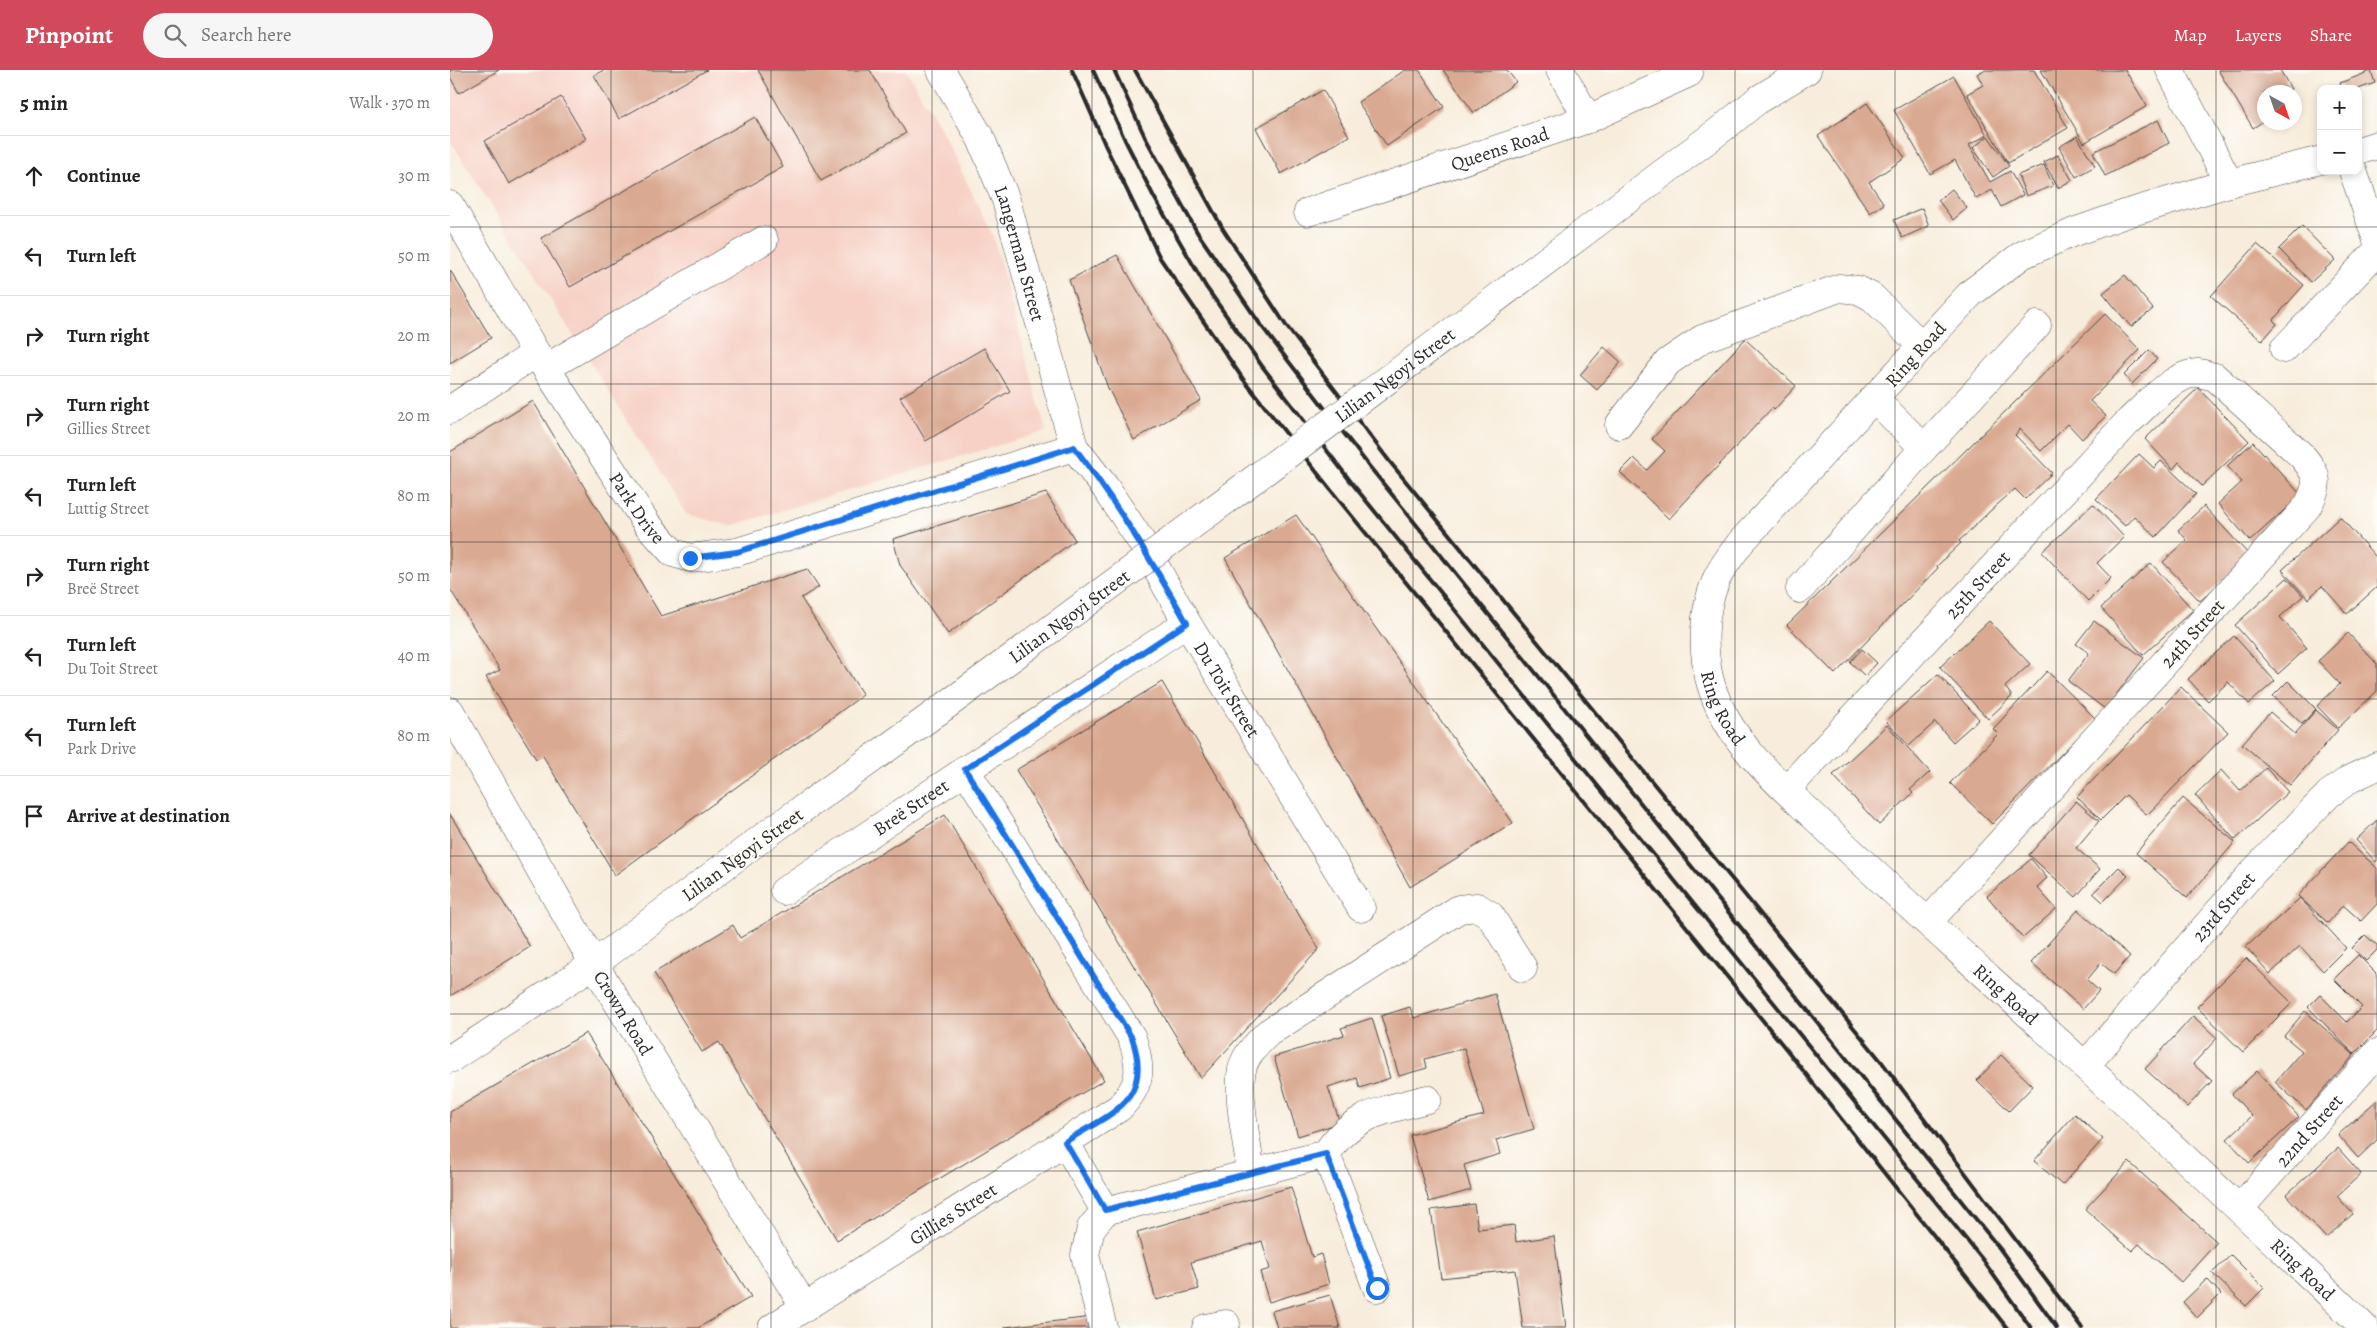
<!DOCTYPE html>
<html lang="en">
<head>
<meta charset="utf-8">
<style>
  body { margin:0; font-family:Alegreya,serif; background:#f6f6f6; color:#222 }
  .controls { position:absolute; right:15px; top:15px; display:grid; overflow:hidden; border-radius:10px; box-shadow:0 2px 8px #0003 }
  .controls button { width:45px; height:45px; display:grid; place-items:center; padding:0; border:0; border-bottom:1px solid #e0e0e0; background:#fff; color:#222; font:25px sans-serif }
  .compass { position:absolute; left:1807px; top:15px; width:45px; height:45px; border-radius:50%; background:#fff; box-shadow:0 2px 8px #0003; rotate:140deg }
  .stop { position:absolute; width:15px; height:15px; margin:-11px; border:4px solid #1a73e8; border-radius:50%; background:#fff }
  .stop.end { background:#1a73e8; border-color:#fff; box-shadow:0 1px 5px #0008 }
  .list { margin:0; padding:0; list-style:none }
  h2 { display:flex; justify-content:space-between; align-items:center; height:65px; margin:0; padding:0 20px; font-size:21px }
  h2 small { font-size:16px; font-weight:400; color:#767676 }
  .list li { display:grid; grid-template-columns:32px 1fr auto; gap:15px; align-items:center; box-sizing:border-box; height:80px; padding:0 20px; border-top:1px solid #e0e0e0 }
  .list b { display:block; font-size:19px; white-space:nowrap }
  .list p { margin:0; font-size:16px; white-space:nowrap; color:#767676 }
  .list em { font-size:16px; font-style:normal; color:#767676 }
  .icon { flex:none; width:28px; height:28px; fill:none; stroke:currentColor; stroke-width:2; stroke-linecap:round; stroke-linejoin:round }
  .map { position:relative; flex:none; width:1927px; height:1258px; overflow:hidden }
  header { display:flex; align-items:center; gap:30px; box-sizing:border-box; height:70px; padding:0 25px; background:#d1495b; color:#fff }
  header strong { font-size:24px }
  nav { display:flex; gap:28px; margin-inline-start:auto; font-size:18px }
  .search { width:350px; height:45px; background:#f6f6f6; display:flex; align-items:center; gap:12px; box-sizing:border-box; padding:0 18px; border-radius:28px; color:#767676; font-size:19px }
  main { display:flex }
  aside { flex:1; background:#fff }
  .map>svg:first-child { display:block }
</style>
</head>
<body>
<header>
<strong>Pinpoint</strong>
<div class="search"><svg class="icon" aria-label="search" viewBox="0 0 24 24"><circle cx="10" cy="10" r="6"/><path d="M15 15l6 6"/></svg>Search here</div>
<nav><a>Map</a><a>Layers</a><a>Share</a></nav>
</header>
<main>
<aside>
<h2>5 min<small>Walk · 370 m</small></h2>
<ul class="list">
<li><svg class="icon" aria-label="ahead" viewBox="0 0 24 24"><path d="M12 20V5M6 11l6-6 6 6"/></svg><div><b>Continue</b></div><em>30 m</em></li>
<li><svg class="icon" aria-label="left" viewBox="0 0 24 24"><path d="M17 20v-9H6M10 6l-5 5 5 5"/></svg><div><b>Turn left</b></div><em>50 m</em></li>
<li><svg class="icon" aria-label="right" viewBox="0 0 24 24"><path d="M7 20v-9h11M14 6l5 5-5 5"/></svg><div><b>Turn right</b></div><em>20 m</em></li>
<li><svg class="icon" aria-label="right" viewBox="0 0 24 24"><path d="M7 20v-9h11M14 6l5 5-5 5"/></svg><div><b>Turn right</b><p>Gillies Street</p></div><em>20 m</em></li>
<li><svg class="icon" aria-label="left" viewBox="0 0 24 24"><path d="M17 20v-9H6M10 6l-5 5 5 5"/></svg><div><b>Turn left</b><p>Luttig Street</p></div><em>80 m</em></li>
<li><svg class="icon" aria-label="right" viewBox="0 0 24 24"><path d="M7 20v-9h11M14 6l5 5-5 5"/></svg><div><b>Turn right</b><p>Breë Street</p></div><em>50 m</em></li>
<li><svg class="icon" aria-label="left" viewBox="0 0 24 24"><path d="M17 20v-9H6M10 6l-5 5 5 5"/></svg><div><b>Turn left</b><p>Du Toit Street</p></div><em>40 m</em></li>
<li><svg class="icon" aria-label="left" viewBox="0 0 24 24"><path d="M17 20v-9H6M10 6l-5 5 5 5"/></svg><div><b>Turn left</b><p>Park Drive</p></div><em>80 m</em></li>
<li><svg class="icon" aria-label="arrive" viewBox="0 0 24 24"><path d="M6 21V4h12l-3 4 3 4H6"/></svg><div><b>Arrive at destination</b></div></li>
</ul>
</aside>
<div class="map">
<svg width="1927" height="1258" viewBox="0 0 1927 1258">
  <rect width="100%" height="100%" fill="#fdfcf7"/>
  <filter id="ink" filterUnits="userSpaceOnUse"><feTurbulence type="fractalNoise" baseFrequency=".02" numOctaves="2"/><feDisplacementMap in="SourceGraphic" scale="10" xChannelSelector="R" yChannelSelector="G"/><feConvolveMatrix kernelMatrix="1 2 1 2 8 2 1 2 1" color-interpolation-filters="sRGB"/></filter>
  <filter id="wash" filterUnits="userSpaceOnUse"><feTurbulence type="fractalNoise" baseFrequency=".0096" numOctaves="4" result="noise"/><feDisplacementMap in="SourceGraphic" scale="20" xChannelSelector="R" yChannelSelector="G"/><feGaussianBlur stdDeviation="1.12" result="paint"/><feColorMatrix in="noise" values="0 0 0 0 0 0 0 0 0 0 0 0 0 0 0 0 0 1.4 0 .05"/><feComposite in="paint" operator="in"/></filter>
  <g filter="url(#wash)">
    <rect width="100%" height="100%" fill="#f8eddc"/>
    <!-- built -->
    <path fill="#f7d1c6" d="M 0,0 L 456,0 L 494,65 L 543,166 L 596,361 L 281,456 L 236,444 L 0,70 Z"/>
    <g id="blocks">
      <!-- building -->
      <path fill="#daa991" d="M 0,0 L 49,0 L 9,23 L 0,7 Z
        M 154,0 L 257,0 L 169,49 L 144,5 Z
        M 308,0 L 420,0 L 456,63 L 371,111 Z
        M 955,0 L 969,0 L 994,37 L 937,76 L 908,32 Z
        M 993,0 L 1057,0 L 1066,12 L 1024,43 Z
        M 1534,0 L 1584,0 L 1618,58 L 1558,93 L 1517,24 L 1533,15 L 1527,4 Z
        M 1591,0 L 1675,0 L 1697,36 L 1634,73 Z
        M 1768,0 L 1830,0 L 1841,19 L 1836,22 L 1814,22 L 1814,51 L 1803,58 Z
        M 1921,1 L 1925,13 L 1908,19 L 1892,19 L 1890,13 Z
        M 1504,6 L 1537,65 L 1519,75 L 1540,112 L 1560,101 L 1573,125 L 1551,137 L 1542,120 L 1526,129 L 1505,90 L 1480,104 L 1444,40 Z
        M 873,20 L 899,66 L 831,104 L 806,58 Z
        M 111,27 L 136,69 L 59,114 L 35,71 Z
        M 1417,33 L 1455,88 L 1419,112 L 1434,134 L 1420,143 L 1368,66 Z
        M 305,47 L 333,97 L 120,217 L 91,168 Z
        M 1708,50 L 1719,73 L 1655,106 L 1643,82 Z
        M 1538,66 L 1559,96 L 1543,107 L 1523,78 Z
        M 1627,66 L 1645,96 L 1626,107 L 1609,77 Z
        M 1608,85 L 1622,110 L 1608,118 L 1594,92 Z
        M 1594,95 L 1603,116 L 1576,126 L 1568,105 Z
        M 1502,119 L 1517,138 L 1503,150 L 1488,130 Z
        M 1472,138 L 1479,156 L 1452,168 L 1444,150 Z
        M 1852,156 L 1885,190 L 1861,212 L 1829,179 Z
        M 1807,174 L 1854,215 L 1823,250 L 1827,254 L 1812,271 L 1761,226 Z
        M 667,185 L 751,330 L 684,370 L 658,318 L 619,210 Z
        M 0,200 L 41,268 L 0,293 Z
        M 1675,205 L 1703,239 L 1681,257 L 1653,223 Z
        M 1655,244 L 1690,280 L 1640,331 L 1656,346 L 1632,369 L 1618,354 L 1591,381 L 1570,359 L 1565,365 L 1602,403 L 1575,429 L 1565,419 L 1539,442 L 1509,471 L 1511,473 L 1487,496 L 1488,498 L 1385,604 L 1337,555 Z
        M 1295,269 L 1346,316 L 1324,340 L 1322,338 L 1219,449 L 1170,402 L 1184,388 L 1197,400 L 1215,381 L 1202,369 Z
        M 1154,277 L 1171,292 L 1147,320 L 1130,305 Z
        M 534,278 L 560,321 L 476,371 L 450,327 Z
        M 1699,280 L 1707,289 L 1682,314 L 1674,305 Z
        M 1748,318 L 1799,371 L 1752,416 L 1729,392 L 1723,399 L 1695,369 Z
        M 83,331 L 211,546 L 357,499 L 369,517 L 351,528 L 413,625 L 165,805 L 93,686 L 86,689 L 36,607 L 50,600 L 0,519 L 0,382 Z
        M 1803,372 L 1851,425 L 1800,471 L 1768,434 L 1792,412 L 1777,396 Z
        M 1689,384 L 1704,398 L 1711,391 L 1746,424 L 1706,467 L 1684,446 L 1675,456 L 1646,429 Z
        M 596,423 L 625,470 L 498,564 L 450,495 L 443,469 Z
        M 1643,434 L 1674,467 L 1647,493 L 1661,508 L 1638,531 L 1592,482 Z
        M 1754,436 L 1800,486 L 1750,531 L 1713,492 L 1737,470 L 1728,460 Z
        M 846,445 L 1063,753 L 960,817 L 775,488 Z
        M 1890,447 L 1927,488 L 1927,517 L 1897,544 L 1872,516 L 1858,529 L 1832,500 Z
        M 1701,493 L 1743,540 L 1693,585 L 1651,538 Z
        M 1837,508 L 1853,526 L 1830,547 L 1857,578 L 1828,604 L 1785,555 Z
        M 1539,551 L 1580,594 L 1555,617 L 1562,626 L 1538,649 L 1490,597 Z
        M 1644,551 L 1694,588 L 1655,639 L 1618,611 L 1639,583 L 1626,574 Z
        M 1898,563 L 1927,594 L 1927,621 L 1888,658 L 1867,636 L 1890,614 L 1868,591 Z
        M 1784,566 L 1825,611 L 1799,634 L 1778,612 L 1758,631 L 1738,609 Z
        M 1412,579 L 1427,593 L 1415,606 L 1400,592 Z
        M 1597,601 L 1646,649 L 1542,754 L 1500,713 L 1548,664 L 1543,659 Z
        M 1488,604 L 1529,649 L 1503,672 L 1485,652 L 1459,676 L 1436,651 Z
        M 1838,611 L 1866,639 L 1852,654 L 1823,626 Z
        M 712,612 L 869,879 L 751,1008 L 566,700 Z
        M 1731,617 L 1778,662 L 1697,745 L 1676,725 L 1651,750 L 1627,727 Z
        M 1866,640 L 1888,660 L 1840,715 L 1792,674 L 1820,642 L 1845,664 Z
        M 1437,655 L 1480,702 L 1460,720 L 1463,723 L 1429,755 L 1383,705 Z
        M 1816,698 L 1838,722 L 1785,770 L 1745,725 L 1771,700 L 1790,721 Z
        M 1733,728 L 1785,772 L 1737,828 L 1686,783 Z
        M 1626,731 L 1649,751 L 1626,778 L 1650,799 L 1626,827 L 1579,785 Z
        M 0,744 L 80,877 L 0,926 Z
        M 495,745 L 654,1010 L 387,1170 L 269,972 L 252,982 L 204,903 L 283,855 L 290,868 Z
        M 1927,750 L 1927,791 L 1926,792 L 1906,770 Z
        M 1898,772 L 1927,798 L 1927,834 L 1911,851 L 1893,835 L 1878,853 L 1848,826 Z
        M 1581,789 L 1597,808 L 1587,817 L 1606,839 L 1573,868 L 1537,826 Z
        M 1669,797 L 1678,806 L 1653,832 L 1643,823 Z
        M 1850,828 L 1896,878 L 1873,901 L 1850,876 L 1820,904 L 1796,877 Z
        M 1628,840 L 1680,886 L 1664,904 L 1651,893 L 1637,910 L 1649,921 L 1633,939 L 1581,893 Z
        M 1915,865 L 1927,875 L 1927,880 L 1916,891 L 1902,878 Z
        M 1908,885 L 1927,904 L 1927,961 L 1904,984 L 1858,937 L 1870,925 L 1897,952 L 1912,937 L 1884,909 Z
        M 1796,888 L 1842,933 L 1793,982 L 1747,937 Z
        M 1045,924 L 1084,1059 L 1046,1070 L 1050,1084 L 1014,1095 L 1021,1120 L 979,1132 L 960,1065 L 1034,1045 L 1014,978 L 975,989 L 977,998 L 949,1006 L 931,946 L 960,937 L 964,948 Z
        M 1855,941 L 1904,985 L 1856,1040 L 1825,1012 L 1852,981 L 1834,966 Z
        M 1743,946 L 1767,968 L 1743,994 L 1762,1011 L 1737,1037 L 1695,999 Z
        M 922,948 L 940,1008 L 910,1018 L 907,1008 L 878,1017 L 890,1053 L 848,1066 L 824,987 L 894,965 L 891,958 Z
        M 136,963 L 301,1227 L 248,1258 L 0,1258 L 0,1042 Z
        M 1551,985 L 1583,1016 L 1559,1041 L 1527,1010 Z
        M 1807,1001 L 1849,1047 L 1799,1093 L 1777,1069 L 1802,1046 L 1782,1024 Z
        M 1927,1030 L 1927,1070 L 1908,1088 L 1888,1065 Z
        M 1625,1044 L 1653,1069 L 1612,1115 L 1584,1091 Z
        M 1888,1078 L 1911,1104 L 1887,1126 L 1903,1144 L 1876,1168 L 1836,1125 Z
        M 1679,1092 L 1767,1172 L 1731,1212 L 1689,1174 L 1682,1181 L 1635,1139 Z
        M 841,1117 L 862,1187 L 871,1184 L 879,1214 L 819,1232 L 810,1202 L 820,1199 L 812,1171 L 741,1192 L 749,1219 L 706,1230 L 687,1162 Z
        M 1024,1134 L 1028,1159 L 1064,1155 L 1066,1172 L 1104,1166 L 1116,1258 L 1073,1258 L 1065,1200 L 991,1208 L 981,1140 Z
        M 1781,1185 L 1814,1218 L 1796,1236 L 1762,1203 Z
        M 1757,1209 L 1771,1224 L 1747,1248 L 1733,1232 Z
        M 880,1225 L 890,1258 L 827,1258 L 822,1241 Z
        M 643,1247 L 645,1258 L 555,1258 L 555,1257 Z"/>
    </g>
  </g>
  <g filter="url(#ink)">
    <use href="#blocks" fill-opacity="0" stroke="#4a4846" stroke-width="1"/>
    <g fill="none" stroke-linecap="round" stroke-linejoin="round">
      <defs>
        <g id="minor">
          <path id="s1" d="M 491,0 L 531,69 L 556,130 L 624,377 L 655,417 L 691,471 L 737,553 L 911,838"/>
          <path d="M 1110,0 L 1138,49"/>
          <path d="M 1720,0 L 1779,113"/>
          <path d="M 1278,54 L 1309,29 L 1357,0"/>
          <path d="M 1908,81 L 1927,75"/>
          <path id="s2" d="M 1871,90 L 1779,113 L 1675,144 L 1624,162 L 1572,185 L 1521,223 L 1291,472 C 1283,483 1273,495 1267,508 C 1252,541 1251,584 1262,618 C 1280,675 1332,716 1373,755 C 1428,808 1484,858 1540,909 C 1666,1024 1792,1140 1915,1258"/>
          <path d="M 1903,101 L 1927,170"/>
          <path id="s3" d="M 0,135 L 86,283 L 197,454 L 223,483 L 241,488 L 287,482 L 624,377"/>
          <path id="s4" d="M 858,142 L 1138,49 L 1239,3"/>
          <path d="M 1834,279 L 1927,181"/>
          <path d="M 96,298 L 314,170"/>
          <path d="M 1425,329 L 1474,378"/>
          <path d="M 0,340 L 86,283"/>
          <path d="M 1169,355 L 1218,292 L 1252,269 L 1389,218 L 1408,220 L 1422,227 L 1472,276"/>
          <path d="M 1350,519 L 1474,378 L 1587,255"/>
          <path id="s5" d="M 0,641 L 144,894 L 355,1238"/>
          <path id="s6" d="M 1336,720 L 1678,352 C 1695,337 1725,302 1749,303 C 1754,304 1760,306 1765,307 L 1852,386 C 1869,406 1870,413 1857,437 L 1478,852"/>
          <path id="s7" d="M 334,821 L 737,553"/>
          <path d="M 0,989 L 144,894 L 320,762"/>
          <path id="s8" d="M 1635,996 L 1803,802 L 1879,724 L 1900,709 L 1927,696"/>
          <path d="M 615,1072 L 655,1141 L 876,1084 L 927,1218"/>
          <path d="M 876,1084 C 902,1043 934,1041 977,1029"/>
          <path d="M 801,1103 C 798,1077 785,1020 793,996 C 797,983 808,973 818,963 L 1009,839 L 1027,837 L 1040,845 L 1073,898"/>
          <path id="s9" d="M 1790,1138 L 1927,983"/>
          <path id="s10" d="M 322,1258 L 669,1038 C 692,1015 692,998 682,968 L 515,699"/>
          <path d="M 653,1258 L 635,1185 L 641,1158 L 655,1141"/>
          <path d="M 756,1258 L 776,1254"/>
        </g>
      </defs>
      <!-- minor casing -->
      <use href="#minor" stroke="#4a4846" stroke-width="29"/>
      <!-- minor -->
      <use href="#minor" stroke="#fff" stroke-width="28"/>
      <!-- rail -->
      <path stroke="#2b2b2b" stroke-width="4" d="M 622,0 L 656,77 L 710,188 L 793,309 L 888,429 L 1336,979 L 1557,1258
        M 643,0 L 675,70 L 704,127 L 756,217 L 812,296 L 905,417 L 1532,1189 L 1581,1258
        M 664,0 L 695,67 L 747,162 L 810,254 L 919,396 L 1550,1179 L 1607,1258
        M 685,0 L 773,159 L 837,257 L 940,392 L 1431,991 L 1632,1258"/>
      <defs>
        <g id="minor-bridge">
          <path id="s11" d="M 320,762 C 643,532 961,293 1278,54"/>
        </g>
      </defs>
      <!-- minor-bridge casing -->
      <use href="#minor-bridge" stroke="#4a4846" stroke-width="29" stroke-linecap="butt"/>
      <!-- minor-bridge -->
      <use href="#minor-bridge" stroke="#fff" stroke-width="28"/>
    </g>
  </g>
  <g fill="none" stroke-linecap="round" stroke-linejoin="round" filter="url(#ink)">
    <!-- route -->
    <path stroke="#1a73e8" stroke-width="6" d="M 240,488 L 287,482 L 624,377 C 667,433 702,492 737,553 L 515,699 L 682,968 C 704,1032 660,1043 615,1072 L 655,1140 L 876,1084 L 927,1218"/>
  </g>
  <!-- grid -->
  <path fill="none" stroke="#2b2b2b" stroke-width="1" stroke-opacity="0.55" d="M 161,0 L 161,1258M 321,0 L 321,1258M 482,0 L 482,1258M 642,0 L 642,1258M 803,0 L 803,1258M 963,0 L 963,1258M 1124,0 L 1124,1258M 1285,0 L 1285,1258M 1445,0 L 1445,1258M 1606,0 L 1606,1258M 1766,0 L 1766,1258M 0,157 L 1927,157M 0,314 L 1927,314M 0,472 L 1927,472M 0,629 L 1927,629M 0,786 L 1927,786M 0,944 L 1927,944M 0,1101 L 1927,1101"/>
  <g text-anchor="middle" stroke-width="4" stroke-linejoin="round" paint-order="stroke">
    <!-- street labels -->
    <g font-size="19" fill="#2b2b2b" stroke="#fdfcf7">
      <text dy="7" stroke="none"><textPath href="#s4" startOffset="202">Queens Road</textPath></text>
      <text dy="7" stroke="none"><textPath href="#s1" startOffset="201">Langerman Street</textPath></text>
      <text transform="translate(1465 284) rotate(-48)" y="7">Ring Road</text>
      <text dy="7" stroke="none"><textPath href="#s11" startOffset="774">Lilian Ngoyi Street</textPath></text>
      <text dy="7" stroke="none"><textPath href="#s3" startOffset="356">Park Drive</textPath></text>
      <text dy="7" stroke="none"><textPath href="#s6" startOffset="281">25th Street</textPath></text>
      <text dy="7" stroke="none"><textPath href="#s11" startOffset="369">Lilian Ngoyi Street</textPath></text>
      <text transform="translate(1742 563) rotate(-48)" y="7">24th Street</text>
      <text dy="7" stroke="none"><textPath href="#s1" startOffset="689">Du Toit Street</textPath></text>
      <text dy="7" stroke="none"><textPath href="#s2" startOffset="895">Ring Road</textPath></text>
      <text dy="7" stroke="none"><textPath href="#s7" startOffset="152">Breë Street</textPath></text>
      <text transform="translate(292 784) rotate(-36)" y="7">Lilian Ngoyi Street</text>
      <text dy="7" stroke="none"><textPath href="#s8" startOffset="211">23rd Street</textPath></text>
      <text dy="7" stroke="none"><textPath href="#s2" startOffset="1300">Ring Road</textPath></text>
      <text dy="7" stroke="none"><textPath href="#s5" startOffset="348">Crown Road</textPath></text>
      <text dy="7" stroke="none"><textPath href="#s9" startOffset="104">22nd Street</textPath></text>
      <text dy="7" stroke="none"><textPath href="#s10" startOffset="214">Gillies Street</textPath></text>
      <text dy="7" stroke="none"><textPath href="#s2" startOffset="1705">Ring Road</textPath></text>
    </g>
  </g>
</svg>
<div class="controls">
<button>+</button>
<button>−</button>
</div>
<svg class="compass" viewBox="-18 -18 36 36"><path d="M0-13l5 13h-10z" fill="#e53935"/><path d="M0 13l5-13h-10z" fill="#767676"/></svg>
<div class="stop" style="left:927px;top:1218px"></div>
<div class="stop end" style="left:240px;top:488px"></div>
</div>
</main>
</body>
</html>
